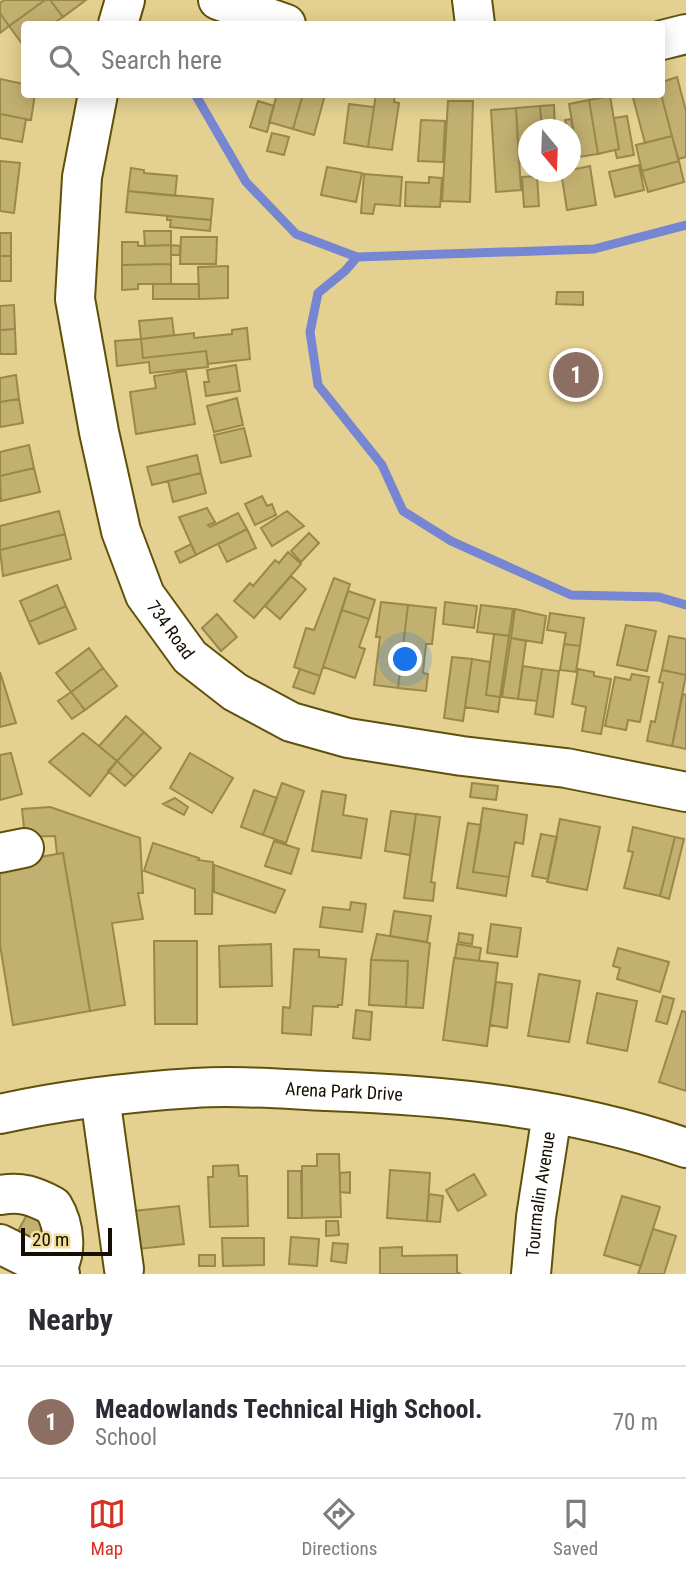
<!DOCTYPE html>
<html lang="en">
<head>
<meta charset="utf-8">
<style>
  body { margin:0; font-family:"Roboto Condensed",sans-serif; background:#f7f7f7; color:#2b2b33 }
  .compass { position:absolute; left:518px; top:119px; width:63px; height:63px; border-radius:50%; background:#fff; box-shadow:0 4px 18px #0003; rotate:161deg }
  .scale { position:absolute; left:21px; bottom:18px; width:91px; box-sizing:border-box; padding-left:7px; border:4px solid #160e00; border-top:0; font-size:19px; line-height:24px; white-space:nowrap; color:#160e00; -webkit-text-stroke:5px #f1de9d; paint-order:stroke }
  .you { position:absolute; left:406px; top:660px; width:24px; height:24px; margin:-18px; border:5px solid #fff; border-radius:50%; background:#1a73e8; box-shadow:0 0 0 10px #1a73e833 }
  .badge { display:grid; place-items:center; width:46px; height:46px; border-radius:50%; background:#d93025; color:#fff; font-size:23px; font-weight:700 }
  .pin { position:absolute; translate:-50% -50%; border:4px solid #fff; box-shadow:0 2px 7px #0006 }
  .list { margin:0; padding:0; list-style:none }
  h2 { display:flex; justify-content:space-between; align-items:center; height:91px; margin:0; padding:0 28px; font-size:30px }
  h2 small { font-size:23px; font-weight:400; color:#7c7c81 }
  .list li { display:grid; grid-template-columns:46px 1fr auto; gap:21px; align-items:center; box-sizing:border-box; height:112px; padding:0 28px; border-top:2px solid #e1e1e2 }
  .list b { display:block; font-size:26px; white-space:nowrap }
  .list p { margin:0; font-size:23px; white-space:nowrap; color:#7c7c81 }
  .list em { font-size:23px; font-style:normal; color:#7c7c81 }
  .icon { flex:none; width:38px; height:38px; fill:none; stroke:currentColor; stroke-width:2; stroke-linecap:round; stroke-linejoin:round }
  .map { position:relative; flex:none; width:686px; height:1274px; overflow:hidden }
  .search { position:absolute; background:#fff; box-shadow:0 4px 18px #0003; left:21px; right:21px; top:21px; height:77px; display:flex; align-items:center; gap:18px; box-sizing:border-box; padding:0 24px; border-radius:7px; color:#7c7c81; font-size:26px }
  .sheet { height:203px; background:#fff }
  nav { display:flex; justify-content:space-around; align-items:center; box-sizing:border-box; height:98px; border-top:2px solid #e1e1e2; background:#fff; font-size:19px; color:#7c7c81 }
  nav a { display:grid; justify-items:center; gap:4px }
  nav .on { color:#d93025 }
  .map>svg:first-child { display:block }
</style>
</head>
<body>
<div class="map">
<svg width="686" height="1274" viewBox="0 0 686 1274">
  <rect width="100%" height="100%" fill="#e4d191"/>
  <g fill="none" stroke-linecap="round" stroke-linejoin="round">
    <!-- stream -->
    <path stroke="#7686d2" stroke-width="9" d="M 195,94 L 246,182 L 296,234 L 357,257 L 594,249 L 686,225
      M 357,257 L 345,271 L 318,293 L 310,332 L 318,385 L 382,465 L 403,511 L 451,541 L 571,595 L 659,597 L 686,605"/>
  </g>
  <!-- building -->
  <path fill="#c2b071" stroke="#9a884a" stroke-width="2" d="M 4,0 L 45,0 L 9,26 L 0,13 L 0,3 Z
    M 45,0 L 50,0 L 63,17 L 52,24 L 24,24 L 23,45 L 9,26 Z
    M 50,0 L 86,0 L 63,17 Z
    M 0,13 L 9,26 L 0,33 Z
    M 677,77 L 686,111 L 686,157 L 678,159 L 661,94 L 662,82 Z
    M 0,79 L 24,84 L 24,94 L 35,94 L 31,120 L 0,114 Z
    M 277,94 L 303,94 L 293,129 L 269,122 Z
    M 303,94 L 325,95 L 314,135 L 293,129 Z
    M 376,94 L 395,94 L 394,102 L 399,103 L 392,150 L 368,147 Z
    M 632,94 L 661,94 L 672,136 L 645,143 Z
    M 610,96 L 619,149 L 598,154 L 589,100 Z
    M 589,100 L 598,154 L 578,157 L 569,104 Z
    M 258,101 L 274,106 L 267,132 L 250,127 Z
    M 448,101 L 473,101 L 470,202 L 442,201 Z
    M 349,104 L 374,107 L 368,147 L 344,143 Z
    M 554,105 L 555,130 L 542,130 L 540,106 Z
    M 540,106 L 542,130 L 528,130 L 528,162 L 519,162 L 516,108 Z
    M 516,108 L 521,190 L 496,192 L 491,110 Z
    M 0,114 L 26,119 L 22,142 L 0,138 Z
    M 627,116 L 634,155 L 617,158 L 615,150 L 619,149 L 614,118 Z
    M 571,119 L 577,151 L 570,152 L 570,130 L 567,130 L 565,120 Z
    M 421,120 L 445,121 L 443,162 L 418,161 Z
    M 272,133 L 289,137 L 284,155 L 267,151 Z
    M 672,136 L 679,161 L 642,171 L 636,145 Z
    M 0,161 L 20,163 L 14,213 L 0,211 Z
    M 679,161 L 684,182 L 648,192 L 642,171 Z
    M 639,165 L 644,190 L 615,197 L 609,172 Z
    M 590,166 L 596,205 L 567,210 L 561,172 Z
    M 327,167 L 362,173 L 356,202 L 321,195 Z
    M 131,168 L 144,170 L 144,173 L 177,176 L 175,196 L 128,191 Z
    M 364,174 L 402,177 L 400,206 L 375,204 L 373,214 L 361,213 Z
    M 537,176 L 539,206 L 524,207 L 522,177 Z
    M 429,177 L 442,178 L 440,207 L 405,206 L 406,182 L 429,183 Z
    M 128,191 L 213,199 L 211,220 L 126,212 Z
    M 167,216 L 211,220 L 210,231 L 170,227 L 171,220 L 167,220 Z
    M 144,231 L 171,231 L 171,245 L 145,246 Z
    M 0,233 L 11,233 L 11,256 L 0,256 Z
    M 181,237 L 217,237 L 216,264 L 180,264 Z
    M 122,242 L 138,242 L 138,246 L 171,245 L 171,264 L 122,265 Z
    M 171,245 L 180,246 L 180,255 L 171,255 Z
    M 0,256 L 11,256 L 11,281 L 0,281 Z
    M 171,264 L 171,284 L 138,284 L 138,289 L 122,290 L 122,265 Z
    M 228,266 L 228,298 L 199,299 L 198,267 Z
    M 153,284 L 199,284 L 199,299 L 153,299 Z
    M 557,292 L 583,292 L 583,305 L 556,304 Z
    M 14,305 L 15,329 L 0,330 L 0,306 Z
    M 172,318 L 174,335 L 141,339 L 139,321 Z
    M 247,328 L 250,359 L 208,364 L 206,351 L 143,358 L 141,339 L 194,333 L 194,338 L 232,334 L 232,330 Z
    M 15,329 L 16,354 L 0,354 L 0,330 Z
    M 141,339 L 143,358 L 206,351 L 208,367 L 150,373 L 149,362 L 117,366 L 115,341 Z
    M 236,365 L 240,391 L 206,396 L 204,382 L 209,382 L 207,370 Z
    M 186,371 L 195,424 L 136,434 L 130,392 L 156,388 L 154,376 Z
    M 16,375 L 19,399 L 0,402 L 0,378 Z
    M 237,398 L 243,425 L 214,432 L 207,406 Z
    M 19,399 L 23,423 L 0,427 L 0,402 Z
    M 244,428 L 251,456 L 221,463 L 214,435 Z
    M 29,445 L 34,468 L 0,476 L 0,452 Z
    M 197,455 L 201,473 L 152,485 L 147,467 Z
    M 34,468 L 40,492 L 1,501 L 0,476 Z
    M 201,473 L 206,493 L 173,502 L 168,481 Z
    M 262,496 L 267,506 L 272,504 L 276,515 L 255,525 L 245,504 Z
    M 207,508 L 215,522 L 208,525 L 210,527 L 238,513 L 247,529 L 196,555 L 179,517 Z
    M 59,511 L 65,534 L 0,550 L 0,526 Z
    M 287,511 L 304,526 L 272,546 L 261,528 Z
    M 247,529 L 256,548 L 227,562 L 218,544 Z
    M 309,533 L 319,543 L 301,562 L 291,551 Z
    M 65,534 L 71,559 L 3,576 L 0,550 Z
    M 191,544 L 196,555 L 180,563 L 175,552 Z
    M 288,552 L 301,564 L 254,618 L 234,601 L 250,583 L 253,586 L 275,560 L 279,563 Z
    M 291,576 L 306,589 L 280,619 L 265,606 Z
    M 334,578 L 350,584 L 320,676 L 294,667 L 306,628 L 314,630 Z
    M 57,585 L 66,606 L 29,622 L 20,601 Z
    M 348,591 L 375,600 L 369,619 L 342,610 Z
    M 381,602 L 408,605 L 398,688 L 374,685 L 380,637 L 376,637 Z
    M 445,602 L 477,606 L 474,628 L 443,624 Z
    M 408,605 L 436,608 L 432,644 L 426,644 L 423,673 L 428,674 L 426,691 L 398,688 Z
    M 481,605 L 513,609 L 509,636 L 477,632 Z
    M 66,606 L 76,629 L 39,644 L 29,622 Z
    M 515,609 L 546,616 L 542,643 L 511,638 Z
    M 342,610 L 369,619 L 359,647 L 365,649 L 355,678 L 323,667 Z
    M 550,613 L 584,618 L 580,646 L 564,644 L 566,633 L 547,630 Z
    M 217,614 L 237,637 L 221,651 L 202,628 Z
    M 626,625 L 656,631 L 647,671 L 617,665 Z
    M 494,634 L 509,636 L 500,697 L 486,695 Z
    M 669,636 L 686,639 L 686,675 L 662,670 Z
    M 511,638 L 526,641 L 518,699 L 502,697 Z
    M 564,644 L 580,646 L 576,672 L 560,670 Z
    M 89,648 L 103,668 L 71,692 L 56,673 Z
    M 452,657 L 472,659 L 463,721 L 444,718 Z
    M 472,659 L 490,662 L 486,695 L 500,697 L 498,712 L 465,707 Z
    M 523,666 L 542,669 L 537,701 L 518,699 Z
    M 103,668 L 117,686 L 85,710 L 71,692 Z
    M 300,669 L 320,676 L 314,694 L 293,687 Z
    M 542,669 L 559,671 L 553,717 L 535,714 Z
    M 578,669 L 594,672 L 594,676 L 611,679 L 601,734 L 582,731 L 586,707 L 572,704 Z
    M 662,670 L 686,675 L 672,746 L 647,741 L 651,721 L 655,722 L 663,683 L 659,682 Z
    M 0,672 L 16,723 L 0,727 Z
    M 632,674 L 649,677 L 640,722 L 628,720 L 626,730 L 605,726 L 615,677 L 630,680 Z
    M 71,692 L 85,710 L 72,719 L 58,701 Z
    M 683,694 L 686,695 L 686,749 L 672,746 Z
    M 126,716 L 144,732 L 117,761 L 99,746 Z
    M 144,732 L 161,748 L 134,777 L 117,761 Z
    M 83,733 L 117,761 L 90,796 L 49,762 Z
    M 11,753 L 22,794 L 0,800 L 0,755 Z
    M 190,753 L 233,778 L 212,813 L 170,788 Z
    M 117,761 L 134,777 L 125,786 L 108,771 Z
    M 282,783 L 304,791 L 286,843 L 263,835 Z
    M 472,783 L 498,786 L 496,800 L 470,797 Z
    M 254,790 L 277,798 L 263,835 L 241,827 Z
    M 322,791 L 346,795 L 343,815 L 367,819 L 361,858 L 312,851 Z
    M 175,798 L 188,807 L 184,815 L 163,804 Z
    M 50,807 L 140,838 L 143,893 L 138,893 L 143,919 L 112,923 L 125,1005 L 90,1011 L 63,853 L 57,854 L 55,836 L 25,837 L 22,809 Z
    M 483,808 L 527,815 L 523,844 L 515,842 L 509,877 L 473,872 Z
    M 391,811 L 416,814 L 410,855 L 385,851 Z
    M 416,814 L 440,817 L 431,882 L 435,883 L 433,901 L 404,898 Z
    M 560,819 L 600,827 L 587,890 L 547,882 Z
    M 468,823 L 481,825 L 473,872 L 509,877 L 506,896 L 457,888 Z
    M 633,827 L 675,837 L 660,896 L 624,888 L 633,852 L 628,851 Z
    M 541,834 L 557,837 L 548,879 L 532,876 Z
    M 675,837 L 684,839 L 669,899 L 660,896 Z
    M 274,841 L 299,849 L 291,874 L 265,866 Z
    M 153,843 L 199,858 L 198,860 L 213,862 L 212,914 L 195,914 L 195,889 L 144,871 Z
    M 63,853 L 90,1011 L 13,1025 L 0,945 L 0,864 Z
    M 214,865 L 285,890 L 275,913 L 214,892 Z
    M 351,902 L 366,904 L 362,932 L 320,927 L 323,907 L 350,910 Z
    M 394,911 L 431,916 L 427,942 L 390,936 Z
    M 491,924 L 521,928 L 517,957 L 487,953 Z
    M 459,933 L 473,935 L 472,944 L 458,942 Z
    M 377,934 L 430,943 L 423,1008 L 406,1007 L 408,961 L 371,960 Z
    M 154,941 L 197,941 L 197,1024 L 155,1024 Z
    M 271,944 L 272,986 L 220,987 L 219,946 Z
    M 457,944 L 481,948 L 479,961 L 455,958 Z
    M 618,948 L 669,962 L 660,992 L 617,979 L 620,968 L 613,966 Z
    M 294,949 L 319,950 L 319,957 L 346,959 L 342,1005 L 338,1005 L 338,1007 L 313,1006 L 311,1035 L 282,1033 L 283,1007 L 290,1008 Z
    M 454,958 L 498,963 L 487,1046 L 443,1040 Z
    M 371,960 L 408,961 L 406,1007 L 369,1005 Z
    M 539,974 L 580,981 L 569,1042 L 528,1036 Z
    M 496,982 L 512,984 L 507,1028 L 490,1025 Z
    M 597,993 L 637,1001 L 627,1051 L 587,1043 Z
    M 663,996 L 674,999 L 667,1024 L 656,1021 Z
    M 356,1010 L 372,1012 L 370,1040 L 353,1038 Z
    M 682,1011 L 686,1012 L 686,1091 L 659,1082 Z
    M 317,1154 L 339,1154 L 341,1217 L 302,1218 L 302,1166 L 317,1166 Z
    M 238,1165 L 239,1176 L 247,1176 L 248,1226 L 210,1227 L 208,1177 L 213,1177 L 213,1166 Z
    M 390,1170 L 430,1173 L 427,1221 L 387,1218 Z
    M 288,1171 L 301,1171 L 302,1218 L 288,1218 Z
    M 350,1172 L 350,1193 L 340,1192 L 340,1173 Z
    M 474,1174 L 486,1195 L 458,1211 L 446,1190 Z
    M 429,1194 L 443,1196 L 440,1222 L 427,1221 Z
    M 622,1196 L 660,1207 L 641,1266 L 604,1255 Z
    M 179,1206 L 184,1244 L 138,1249 L 134,1211 Z
    M 30,1209 L 47,1218 L 31,1249 L 13,1240 Z
    M 326,1221 L 338,1221 L 339,1235 L 326,1236 Z
    M 653,1229 L 676,1236 L 664,1274 L 638,1274 Z
    M 291,1237 L 319,1239 L 317,1266 L 289,1264 Z
    M 222,1238 L 264,1238 L 264,1265 L 223,1266 Z
    M 333,1243 L 348,1244 L 346,1263 L 331,1261 Z
    M 402,1247 L 402,1256 L 457,1255 L 457,1272 L 461,1274 L 380,1274 L 380,1248 Z
    M 199,1255 L 215,1255 L 215,1266 L 199,1266 Z"/>
  <g fill="none" stroke-linecap="round" stroke-linejoin="round">
    <defs>
      <g id="minor">
        <path d="M 218,0 L 286,24"/>
        <path d="M 472,0 L 475,24"/>
        <path d="M 118,24 L 125,0"/>
        <path d="M 662,40 L 686,34"/>
        <path id="s1" d="M 98,94 L 82,177 L 75,299 L 99,432 L 121,531 L 145,595 L 190,657 L 235,692 L 291,722 L 348,738 L 462,756 L 566,768 L 686,792"/>
        <path d="M 0,853 L 24,848"/>
        <path d="M 100,1097 L 124,1269"/>
        <path id="s2" d="M 0,1114 C 63,1100 130,1092 194,1088 C 238,1085 283,1089 326,1091 C 447,1095 571,1108 686,1148"/>
        <path d="M 0,1195 C 21,1191 34,1196 53,1206 C 64,1224 70,1258 51,1274"/>
        <path d="M 0,1244 L 60,1274"/>
        <path id="s3" d="M 531,1274 L 536,1217 L 552,1114"/>
      </g>
    </defs>
    <!-- minor casing -->
    <use href="#minor" stroke="#61500a" stroke-width="42"/>
    <!-- minor -->
    <use href="#minor" stroke="#fff" stroke-width="38"/>
  </g>
  <g text-anchor="middle" stroke-width="5" stroke-linejoin="round" paint-order="stroke">
    <!-- street labels -->
    <g font-size="18" fill="#160e00" stroke="#f1de9d">
      <text dy="6" stroke="none"><textPath href="#s1" startOffset="555">734 Road</textPath></text>
      <text dy="6" stroke="none"><textPath href="#s2" startOffset="346">Arena Park Drive</textPath></text>
      <text dy="6" stroke="none"><textPath href="#s3" startOffset="80">Tourmalin Avenue</textPath></text>
    </g>
  </g>
</svg>
<svg class="compass" viewBox="-18 -18 36 36"><path d="M0-13l5 13h-10z" fill="#e53935"/><path d="M0 13l5-13h-10z" fill="#7c7c81"/></svg>
<div class="scale">20 m</div>
<div class="you"></div>
<div class="pin badge" style="left:576px;top:375px;background:#8d6e63">1</div>
<div class="search"><svg class="icon" aria-label="search" viewBox="0 0 24 24"><circle cx="10" cy="10" r="6"/><path d="M15 15l6 6"/></svg>Search here</div>
</div>
<section class="sheet">
<h2>Nearby<small></small></h2>
<ul class="list">
<li><span class="badge" style="background:#8d6e63">1</span><div><b>Meadowlands Technical High School.</b><p>School</p></div><em>70 m</em></li>
</ul>
</section>
<nav>
<a class="on"><svg class="icon" aria-label="map" viewBox="0 0 24 24"><path d="M3 6l6-2 6 2 6-2v14l-6 2-6-2-6 2zM9 4v14M15 6v14"/></svg>Map</a>
<a><svg class="icon" aria-label="directions" viewBox="0 0 24 24"><path d="M12 3l9 9-9 9-9-9zM9 14v-3h6M13 9l2 2-2 2"/></svg>Directions</a>
<a><svg class="icon" aria-label="saved" viewBox="0 0 24 24"><path d="M7 4h10v16l-5-4-5 4z"/></svg>Saved</a>
</nav>
</body>
</html>
